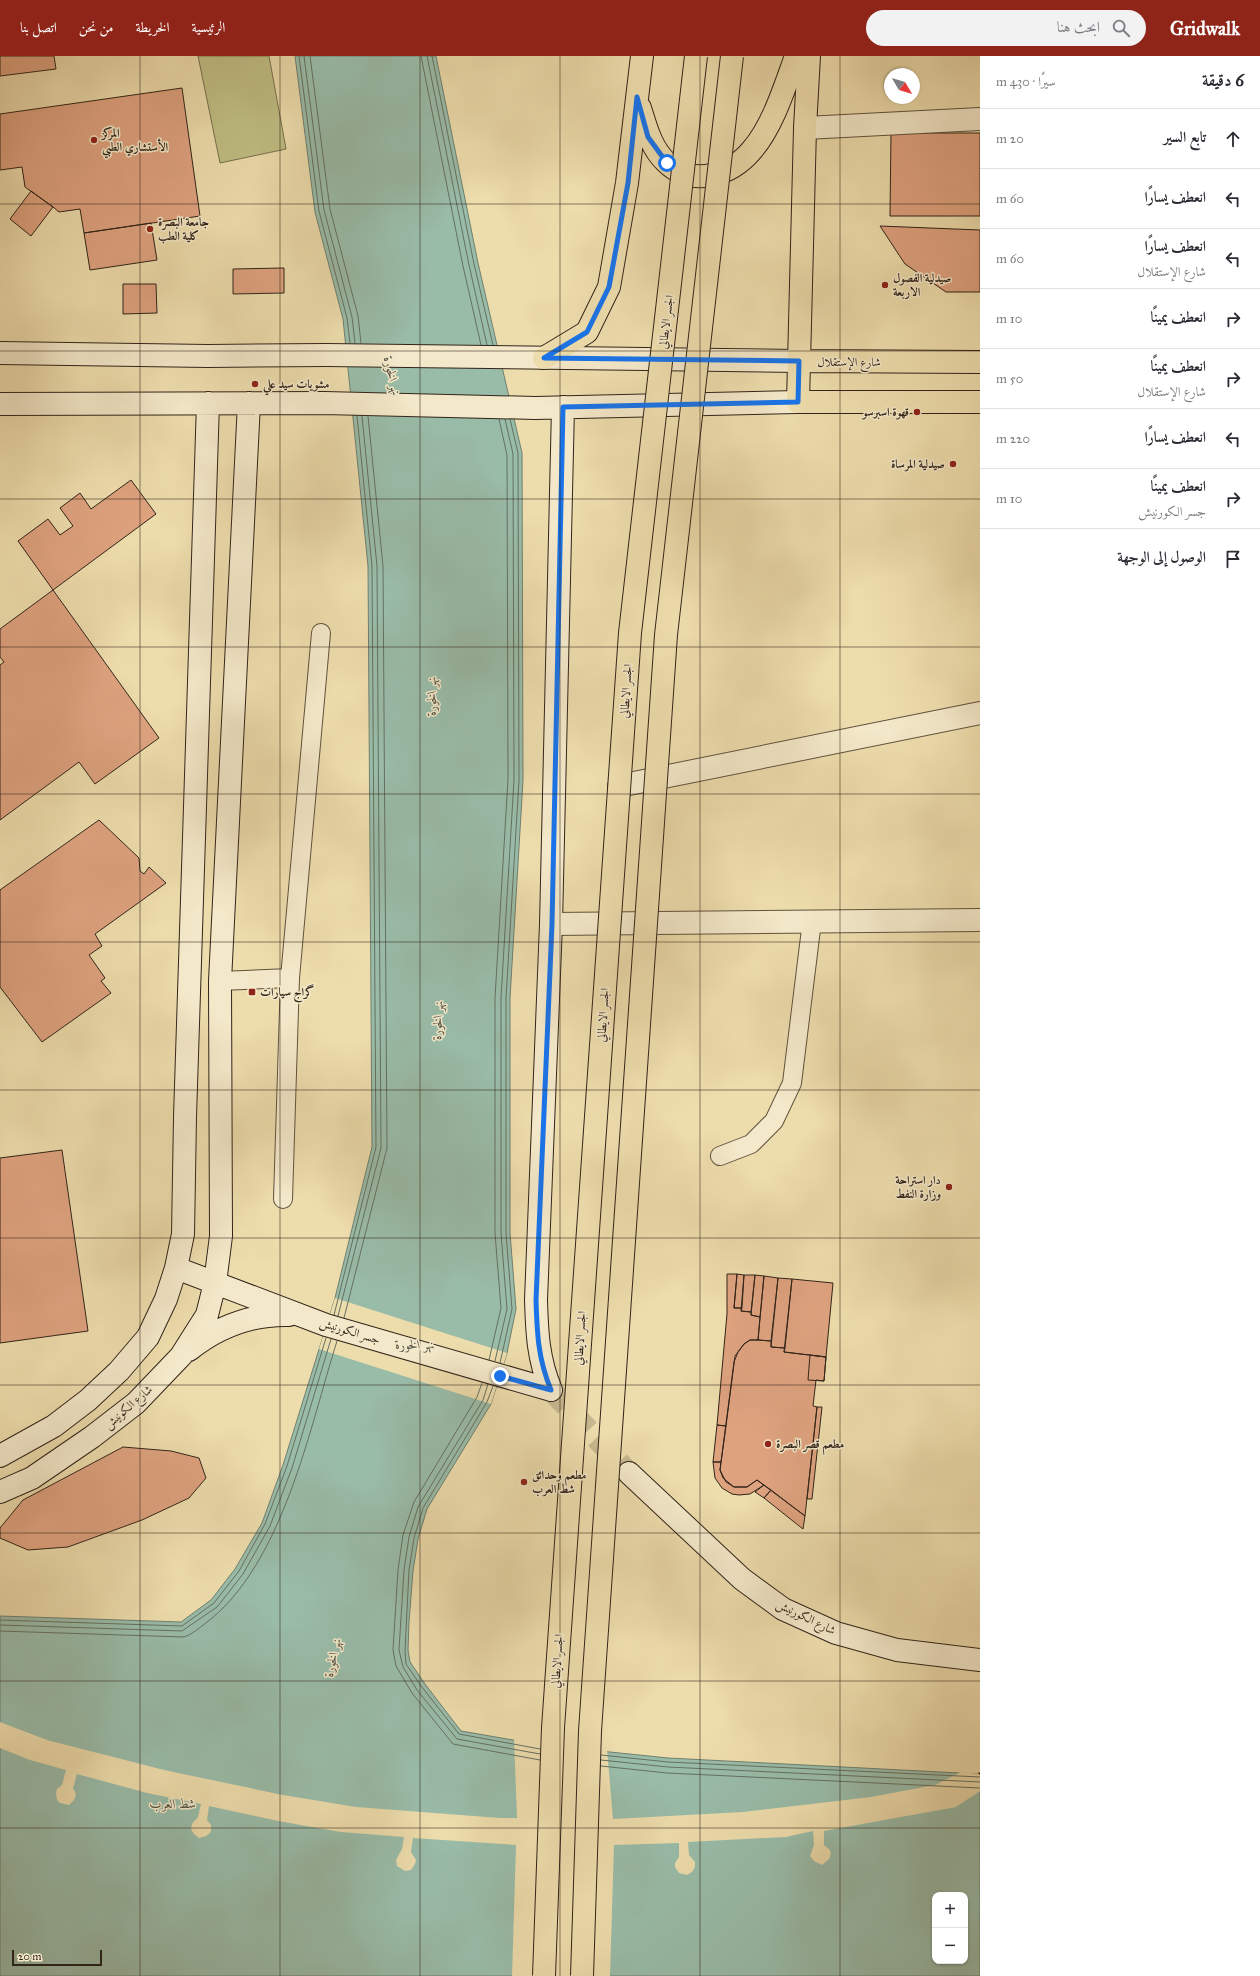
<!DOCTYPE html>
<html lang="ar">
<head>
<meta charset="utf-8">
<style>
  body { margin:0; font-family:"IM FELL Great Primer",Amiri,serif; background:#f2f2f3; color:#2b2b33; direction:rtl }
  .controls { position:absolute; right:12px; bottom:12px; display:grid; overflow:hidden; border-radius:8px; box-shadow:0 1px 3px #0004 }
  .controls button { width:36px; height:36px; display:grid; place-items:center; padding:0; border:0; border-bottom:1px solid #e1e1e2; background:#fff; color:#2b2b33; font:20px sans-serif }
  .compass { position:absolute; left:884px; top:12px; width:36px; height:36px; border-radius:50%; background:#fff; box-shadow:0 1px 3px #0004; rotate:128deg }
  .scale { position:absolute; left:12px; bottom:10px; width:90px; box-sizing:border-box; padding-left:4px; border:2px solid #312419; border-top:0; font-size:11px; line-height:14px; white-space:nowrap; color:#312419; -webkit-text-stroke:3px #f3e8c9; paint-order:stroke }
  .stop { position:absolute; width:12px; height:12px; margin:-9px; border:3px solid #1a73e8; border-radius:50%; background:#fff }
  .stop.end { background:#1a73e8; border-color:#fff; box-shadow:0 1px 4px #0008 }
  .list { margin:0; padding:0; list-style:none }
  h2 { display:flex; justify-content:space-between; align-items:center; height:52px; margin:0; padding:0 16px; font-size:17px }
  h2 small { font-size:13px; font-weight:400; color:#7c7c81 }
  .list li { display:grid; grid-template-columns:26px 1fr auto; gap:12px; align-items:center; box-sizing:border-box; height:60px; padding:0 16px; border-top:1px solid #e1e1e2 }
  .list b { display:block; font-size:15px; white-space:nowrap }
  .list p { margin:0; font-size:13px; white-space:nowrap; color:#7c7c81 }
  .list em { font-size:13px; font-style:normal; color:#7c7c81 }
  .icon { flex:none; width:22px; height:22px; fill:none; stroke:currentColor; stroke-width:2; stroke-linecap:round; stroke-linejoin:round }
  .map { position:relative; flex:none; width:980px; height:1920px; overflow:hidden; direction:ltr }
  header { display:flex; align-items:center; gap:24px; box-sizing:border-box; height:56px; padding:0 20px; background:#8f2418; color:#fff }
  header strong { font-size:19px }
  nav { display:flex; gap:22px; margin-inline-start:auto; font-size:14px }
  .search { width:280px; height:36px; background:#f2f2f3; display:flex; align-items:center; gap:10px; box-sizing:border-box; padding:0 14px; border-radius:22px; color:#7c7c81; font-size:15px }
  main { display:flex }
  aside { flex:1; background:#fff }
  .map>svg:first-child { display:block }
</style>
</head>
<body>
<header>
<strong>Gridwalk</strong>
<div class="search"><svg class="icon" aria-label="search" viewBox="0 0 24 24"><circle cx="10" cy="10" r="6"/><path d="M15 15l6 6"/></svg>ابحث هنا</div>
<nav><a>الرئيسية</a><a>الخريطة</a><a>من نحن</a><a>اتصل بنا</a></nav>
</header>
<main>
<aside>
<h2>6 دقيقة<small>سيرًا · 430 m</small></h2>
<ul class="list">
<li><svg class="icon" aria-label="ahead" viewBox="0 0 24 24"><path d="M12 20V5M6 11l6-6 6 6"/></svg><div><b>تابع السير</b></div><em>20 m</em></li>
<li><svg class="icon" aria-label="left" viewBox="0 0 24 24"><path d="M17 20v-9H6M10 6l-5 5 5 5"/></svg><div><b>انعطف يسارًا</b></div><em>60 m</em></li>
<li><svg class="icon" aria-label="left" viewBox="0 0 24 24"><path d="M17 20v-9H6M10 6l-5 5 5 5"/></svg><div><b>انعطف يسارًا</b><p>شارع الإستقلال</p></div><em>60 m</em></li>
<li><svg class="icon" aria-label="right" viewBox="0 0 24 24"><path d="M7 20v-9h11M14 6l5 5-5 5"/></svg><div><b>انعطف يمينًا</b></div><em>10 m</em></li>
<li><svg class="icon" aria-label="right" viewBox="0 0 24 24"><path d="M7 20v-9h11M14 6l5 5-5 5"/></svg><div><b>انعطف يمينًا</b><p>شارع الإستقلال</p></div><em>50 m</em></li>
<li><svg class="icon" aria-label="left" viewBox="0 0 24 24"><path d="M17 20v-9H6M10 6l-5 5 5 5"/></svg><div><b>انعطف يسارًا</b></div><em>220 m</em></li>
<li><svg class="icon" aria-label="right" viewBox="0 0 24 24"><path d="M7 20v-9h11M14 6l5 5-5 5"/></svg><div><b>انعطف يمينًا</b><p>جسر الكورنيش</p></div><em>10 m</em></li>
<li><svg class="icon" aria-label="arrive" viewBox="0 0 24 24"><path d="M6 21V4h12l-3 4 3 4H6"/></svg><div><b>الوصول إلى الوجهة</b></div></li>
</ul>
</aside>
<div class="map">
<svg width="980" height="1920" viewBox="0 0 980 1920">
  <rect width="100%" height="100%" fill="#eddcac"/>
  <filter id="stains"><feTurbulence type="fractalNoise" baseFrequency=".005" numOctaves="4"/><feColorMatrix values="0 0 0 0 .2 0 0 0 0 .09 0 0 0 0 .02 0 0 0 .5 -.17"/></filter>
  <radialGradient id="worn" r=".72"><stop offset=".6" stop-color="#630" stop-opacity="0"/><stop offset="1" stop-color="#630" stop-opacity=".3"/></radialGradient>
  <!-- green -->
  <path fill="#bfbe84" stroke="#78714e" d="M 198,0 L 269,0 L 286,93 L 220,107 Z"/>
  <!-- water -->
  <path fill="#99bca9" stroke="#6f7f6f" fill-rule="evenodd" d="M 295,0 L 436,0 L 478,207 L 522,397 L 523,724 L 510,942 L 510,1177 L 516,1253 L 507,1297 L 491,1348 L 427,1453 L 418,1483 L 413,1515 L 409,1566 L 408,1594 L 410,1606 L 425,1628 L 461,1675 L 542,1689 L 668,1702 L 980,1718 L 980,1920 L 0,1920 L 0,1560 L 181,1566 L 211,1544 L 235,1513 L 262,1467 L 283,1409 L 335,1242 L 372,1091 L 368,510 L 343,263 L 315,156 ZM 935,1839 L 965,1839 L 965,1905 L 935,1905 Z"/>
  <!-- pier -->
  <path fill="#eddcac" d="M 335,1242 L 507,1297 L 491,1348 L 319,1293 Z
    M 0,1666 L 47,1684 L 164,1714 L 283,1739 L 356,1751 L 500,1762 L 517,1762 L 514,1682 L 542,1687 L 607,1693 L 613,1763 L 743,1756 L 871,1741 L 935,1729 L 961,1716 L 980,1718 L 980,1735 L 956,1751 L 824,1775 L 824,1789 L 829,1793 L 831,1797 L 829,1803 L 822,1809 L 814,1805 L 810,1800 L 814,1789 L 813,1775 L 786,1781 L 688,1786 L 689,1799 L 695,1806 L 695,1811 L 692,1816 L 687,1819 L 679,1817 L 675,1811 L 675,1807 L 679,1801 L 679,1787 L 614,1789 L 610,1920 L 512,1920 L 516,1789 L 413,1782 L 411,1796 L 416,1804 L 415,1808 L 411,1814 L 405,1815 L 397,1810 L 396,1804 L 402,1793 L 404,1781 L 341,1776 L 278,1765 L 209,1750 L 207,1764 L 211,1769 L 211,1776 L 206,1780 L 199,1782 L 194,1778 L 191,1773 L 192,1768 L 198,1761 L 201,1748 L 147,1737 L 77,1718 L 73,1732 L 76,1738 L 74,1744 L 69,1749 L 60,1747 L 57,1744 L 56,1738 L 57,1733 L 62,1729 L 66,1714 L 30,1704 L 0,1692 Z"/>
  <g fill="none" stroke-linecap="round" stroke-linejoin="round">
    <!-- shore -->
    <path stroke="#657061" stroke-width="1" d="M 299,0 L 319,155 L 347,262 L 350,287
      M 304,0 L 324,154 L 352,261 L 355,287
      M 310,0 L 330,153 L 358,260 L 361,287
      M 421,0 L 463,210 L 481,289
      M 427,0 L 469,209 L 487,289
      M 432,0 L 474,208 L 493,289
      M 334,1259 L 376,1091 L 372,510 L 357,360
      M 338,1260 L 381,1092 L 377,510 L 362,360
      M 344,1262 L 387,1092 L 383,510 L 368,360
      M 489,1304 L 501,1252 L 495,1177 L 495,942 L 508,723 L 507,399 L 499,363
      M 495,1305 L 507,1253 L 501,1177 L 501,942 L 514,724 L 513,398 L 505,363
      M 500,1307 L 512,1253 L 506,1177 L 506,942 L 519,724 L 518,397 L 510,363
      M 482,1327 L 477,1341 L 414,1446 L 403,1479 L 398,1514 L 393,1594 L 396,1610 L 412,1637 L 453,1688 L 540,1704
      M 488,1328 L 483,1344 L 418,1451 L 409,1481 L 404,1514 L 399,1594 L 403,1611 L 417,1634 L 457,1683 L 540,1698
      M 493,1330 L 487,1346 L 423,1452 L 414,1482 L 409,1514 L 405,1595 L 406,1608 L 421,1630 L 459,1678 L 540,1693
      M 0,1564 L 182,1570 L 214,1547 L 239,1515 L 265,1468 L 287,1410 L 326,1282
      M 0,1569 L 182,1575 L 217,1551 L 243,1518 L 270,1470 L 292,1412 L 331,1283
      M 0,1575 L 183,1581 C 192,1579 199,1572 206,1567 C 283,1508 309,1374 337,1285
      M 601,1699 L 668,1706 L 980,1721
      M 601,1704 L 668,1711 L 980,1726
      M 601,1710 L 667,1717 L 980,1732"/>
  </g>
  <!-- building -->
  <path fill="#dea27f" stroke="#312419" d="M 0,0 L 54,0 L 56,13 L 0,20 Z
    M 182,32 L 200,160 L 84,177 L 80,153 L 59,156 L 53,151 L 25,131 L 22,111 L 0,114 L 0,58 Z
    M 891,77 L 980,77 L 980,160 L 890,160 Z
    M 31,135 L 53,151 L 31,180 L 10,163 Z
    M 151,167 L 157,204 L 90,214 L 84,177 Z
    M 880,170 L 980,174 L 980,236 L 946,236 L 905,208 Z
    M 284,212 L 284,237 L 233,238 L 233,213 Z
    M 123,228 L 156,228 L 157,257 L 123,258 Z
    M 131,424 L 156,458 L 53,534 L 18,485 L 48,463 L 60,479 L 73,470 L 60,452 L 80,437 L 91,453 Z
    M 53,534 L 159,682 L 95,728 L 79,706 L 0,764 L 0,609 L 4,606 L 0,601 L 0,573 Z
    M 99,764 L 139,802 L 140,815 L 144,818 L 149,811 L 166,827 L 95,878 L 102,890 L 89,899 L 105,922 L 101,925 L 111,937 L 42,986 L 0,931 L 0,834 Z
    M 62,1094 L 88,1275 L 0,1287 L 0,1102 Z
    M 727,1218 L 737,1218 L 734,1252 L 742,1252 L 741,1255 L 751,1256 L 751,1259 L 760,1261 L 758,1284 L 750,1284 L 744,1288 L 735,1300 L 726,1370 L 717,1369 L 727,1258 Z
    M 737,1218 L 744,1219 L 742,1252 L 734,1252 Z
    M 744,1219 L 755,1219 L 751,1256 L 741,1255 Z
    M 755,1219 L 764,1220 L 760,1261 L 751,1259 Z
    M 764,1220 L 778,1222 L 771,1285 L 758,1284 Z
    M 778,1222 L 792,1223 L 785,1292 L 771,1291 Z
    M 792,1223 L 833,1227 L 826,1301 L 784,1296 Z
    M 758,1284 L 771,1285 L 771,1291 L 785,1292 L 784,1296 L 826,1301 L 824,1325 L 816,1324 L 813,1350 L 817,1351 L 805,1460 L 757,1424 L 747,1431 L 734,1431 L 726,1426 L 720,1414 L 734,1306 L 738,1296 L 744,1288 L 750,1284 Z
    M 810,1299 L 826,1301 L 824,1325 L 808,1324 Z
    M 817,1351 L 822,1351 L 812,1443 L 807,1443 Z
    M 717,1369 L 726,1370 L 721,1406 L 713,1406 Z
    M 123,1391 L 171,1395 L 199,1402 L 206,1422 L 189,1442 L 142,1464 L 68,1491 L 28,1494 L 0,1482 L 0,1472 L 23,1444 Z
    M 713,1406 L 721,1406 L 720,1414 L 723,1422 L 734,1431 L 747,1431 L 757,1424 L 764,1429 L 750,1438 L 739,1439 L 732,1438 L 722,1432 L 715,1422 Z
    M 764,1429 L 771,1434 L 764,1442 L 755,1436 Z
    M 771,1434 L 805,1460 L 803,1473 L 764,1442 Z"/>
  <g fill="none" stroke-linecap="round" stroke-linejoin="round">
    <!-- secondary-tunnel -->
    <path stroke="#c7b78f" stroke-width="22" stroke-dasharray="22 11" stroke-linecap="butt" d="M 551,1334 L 629,1417"/>
    <defs>
      <path id="lane" d="M 220,925 L 290,922
        M 720,1100 L 751,1088 L 774,1065 L 792,1027 L 812,865
        M 283,1143 L 290,922 L 321,577"/>
      <path id="street" d="M 805,72 L 980,63
        M 619,730 L 980,657
        M 551,868 L 980,864"/>
      <path id="secondary" d="M 0,297 L 208,300 L 326,299 L 799,305
        M 0,348 L 324,347 L 535,352 L 798,346
        M 176,1212 L 326,1269 L 551,1334
        M 189,1294 C 218,1271 251,1258 289,1259
        M 551,1334 C 538,1303 537,1277 536,1244 L 551,868 L 563,351
        M 0,1400 L 54,1370 L 88,1344 L 119,1315 L 148,1281 L 166,1243 L 176,1212 L 183,1178 L 185,1061 L 208,347
        M 629,1417 L 742,1523 L 783,1553 L 836,1577 L 897,1594 L 980,1604
        M 0,1436 L 32,1422 L 92,1381 L 136,1347 L 181,1300 L 207,1259 L 215,1227 L 221,1180 L 220,925 L 249,347"/>
      <path id="primary" d="M 809,0 L 805,72 L 798,346 L 980,346
        M 640,52 C 646,71 651,92 666,106 C 693,132 731,119 752,94 C 773,70 785,30 796,0
        M 544,302 L 587,276 L 609,231 L 627,127 L 642,0
        M 799,305 L 980,306"/>
    </defs>
    <!-- lane casing -->
    <use href="#lane" stroke="#60523e" stroke-width="20"/>
    <!-- street casing -->
    <use href="#street" stroke="#60523e" stroke-width="24"/>
    <!-- secondary casing -->
    <use href="#secondary" stroke="#312419" stroke-width="24"/>
    <!-- primary casing -->
    <use href="#primary" stroke="#312419" stroke-width="24"/>
    <!-- path -->
    <path stroke="#312419" stroke-width="2.5" stroke-dasharray="3 2" stroke-linecap="butt" d="M 979,1718 L 980,1717"/>
    <!-- lane -->
    <use href="#lane" stroke="#f3e8c9" stroke-width="18"/>
    <!-- street -->
    <use href="#street" stroke="#f3e8c9" stroke-width="22"/>
    <!-- secondary -->
    <use href="#secondary" stroke="#f3e8c9" stroke-width="22"/>
    <!-- primary -->
    <use href="#primary" stroke="#eddcac" stroke-width="22"/>
    <defs>
      <path id="primary-bridge" d="M 544,1920 L 553,1672 L 630,577 L 696,0
        M 582,1920 L 590,1675 L 666,579 L 732,0"/>
    </defs>
    <!-- primary-bridge casing -->
    <use href="#primary-bridge" stroke="#312419" stroke-width="24" stroke-linecap="butt"/>
    <!-- primary-bridge -->
    <use href="#primary-bridge" stroke="#eddcac" stroke-width="22"/>
  </g>
  <g fill="none" stroke-linecap="round" stroke-linejoin="round">
    <!-- route -->
    <path stroke="#1a73e8" stroke-width="5" d="M 500,1320 L 551,1334 C 538,1303 537,1277 536,1244 L 552,868 L 563,351 L 798,346 L 799,305 L 544,302 L 587,276 L 609,231 L 628,127 L 637,41 L 648,81 L 667,107"/>
  </g>
  <!-- grid -->
  <path fill="none" stroke="#312419" stroke-width="1" stroke-opacity="0.55" d="M 140,0 L 140,1920M 280,0 L 280,1920M 420,0 L 420,1920M 560,0 L 560,1920M 700,0 L 700,1920M 840,0 L 840,1920M 0,148 L 980,148M 0,295 L 980,295M 0,443 L 980,443M 0,591 L 980,591M 0,738 L 980,738M 0,886 L 980,886M 0,1034 L 980,1034M 0,1182 L 980,1182M 0,1329 L 980,1329M 0,1477 L 980,1477M 0,1625 L 980,1625M 0,1772 L 980,1772"/>
  <!-- markers -->
  <g fill="#8f2418" stroke="#f3e8c9" stroke-width="1.5">
    <circle cx="94" cy="84" r="4"/>
    <circle cx="150" cy="173" r="4"/>
    <circle cx="885" cy="229" r="4"/>
    <circle cx="255" cy="328" r="4"/>
    <circle cx="917" cy="356" r="4"/>
    <circle cx="953" cy="408" r="4"/>
    <rect x="248" y="932" width="8" height="8" rx="2"/>
    <circle cx="949" cy="1131" r="4"/>
    <circle cx="768" cy="1388" r="4"/>
    <circle cx="524" cy="1426" r="4"/>
  </g>
  <g text-anchor="middle" stroke-width="3" stroke-linejoin="round" paint-order="stroke">
    <!-- poi labels -->
    <g font-size="12" font-weight="bold" fill="#312419" stroke="#f3e8c9" text-anchor="start">
      <text x="102" y="81">المركز<tspan x="102" dy="14">الأستشاري الطبي</tspan></text>
      <text x="158" y="170">جامعة البصرة<tspan x="158" dy="14">كلية الطب</tspan></text>
      <text x="893" y="226">صيدلية الفصول<tspan x="893" dy="14">الاربعة</tspan></text>
      <text x="263" y="332">مشويات سيد علي</text>
      <text x="909" y="360" text-anchor="end">قهوة اسبرسو</text>
      <text x="945" y="412" text-anchor="end">صيدلية المرساة</text>
      <text x="260" y="940">گراج سيارات</text>
      <text x="941" y="1128" text-anchor="end">دار استراحة<tspan x="941" dy="14">وزارة النفط</tspan></text>
      <text x="776" y="1392">مطعم قصر البصرة</text>
      <text x="532" y="1423">مطعم وحدائق<tspan x="532" dy="14">شط العرب</tspan></text>
    </g>
    <!-- street labels -->
    <g font-size="12" fill="#312419" stroke="#f3e8c9">
      <text transform="translate(666 266) rotate(-83)" y="4">الجسر الايطالي</text>
      <text x="849" y="310">شارع الإستقلال</text>
      <text transform="translate(626 635) rotate(-86)" y="4">الجسر الايطالي</text>
      <text transform="translate(603 959) rotate(-86)" y="4">الجسر الايطالي</text>
      <text transform="translate(350 1275) rotate(17)" y="4">جسر الكورنيش</text>
      <text transform="translate(580 1282) rotate(-86)" y="4">الجسر الايطالي</text>
      <text transform="translate(128 1351) rotate(-41)" y="4">شارع الكونيش</text>
      <text transform="translate(806 1561) rotate(26)" y="4">شارع الكورنيش</text>
      <text transform="translate(557 1605) rotate(-86)" y="4">الجسر الايطالي</text>
    </g>
    <!-- water labels -->
    <g font-size="13" font-style="italic" fill="#505244" stroke="#f3e8c9">
      <text transform="translate(393 320) rotate(77)" y="5">نهر الخورة</text>
      <text transform="translate(431 640) rotate(-90)" y="5">نهر الخورة</text>
      <text transform="translate(437 964) rotate(-87)" y="5">نهر الخورة</text>
      <text x="415" y="1293">نهر الخورة</text>
      <text transform="translate(332 1601) rotate(-77)" y="5">نهر الخورة</text>
      <text x="173" y="1752">شط العرب</text>
    </g>
  </g>
  <rect width="100%" height="100%" filter="url(#stains)"/>
  <rect width="100%" height="100%" fill="url(#worn)"/>
</svg>
<div class="controls">
<button>+</button>
<button>−</button>
</div>
<svg class="compass" viewBox="-18 -18 36 36"><path d="M0-13l5 13h-10z" fill="#e53935"/><path d="M0 13l5-13h-10z" fill="#7c7c81"/></svg>
<div class="scale">20 m</div>
<div class="stop" style="left:667px;top:107px"></div>
<div class="stop end" style="left:500px;top:1320px"></div>
</div>
</main>
</body>
</html>
